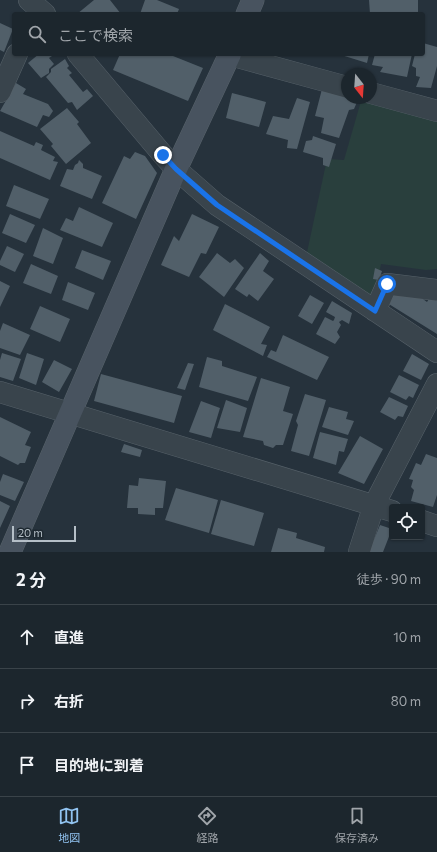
<!DOCTYPE html>
<html lang="ja">
<head>
<meta charset="utf-8">
<style>
  body { margin:0; font-family:Commissioner,"Noto Sans JP",sans-serif; background:#252e35; color:#f1f3f6 }
  .controls { position:absolute; right:12px; bottom:12px; display:grid; overflow:hidden; border-radius:4px; box-shadow:0 1px 3px #0004 }
  .controls button { width:36px; height:36px; display:grid; place-items:center; padding:0; border:0; border-bottom:1px solid #3a4349; background:#1c262d; color:#f1f3f6; font:20px sans-serif }
  .compass { position:absolute; left:341px; top:68px; width:36px; height:36px; border-radius:50%; background:#1c262d; box-shadow:0 1px 3px #0004; rotate:163deg }
  .scale { position:absolute; left:12px; bottom:10px; width:64px; box-sizing:border-box; padding-left:4px; border:2px solid #b5bfc7; border-top:0; font-size:11px; line-height:14px; white-space:nowrap; color:#b5bfc7; -webkit-text-stroke:3px #1e2931; paint-order:stroke }
  .stop { position:absolute; width:12px; height:12px; margin:-9px; border:3px solid #1a73e8; border-radius:50%; background:#fff }
  .stop.end { background:#1a73e8; border-color:#fff; box-shadow:0 1px 4px #0008 }
  .list { margin:0; padding:0; list-style:none }
  h2 { display:flex; justify-content:space-between; align-items:center; height:52px; margin:0; padding:0 16px; font-size:17px }
  h2 small { font-size:13px; font-weight:400; color:#a0a5aa }
  .list li { display:grid; grid-template-columns:26px 1fr auto; gap:12px; align-items:center; box-sizing:border-box; height:64px; padding:0 16px; border-top:1px solid #3a4349 }
  .list b { display:block; font-size:15px; white-space:nowrap }
  .list em { font-size:13px; font-style:normal; color:#a0a5aa }
  .icon { flex:none; width:22px; height:22px; fill:none; stroke:currentColor; stroke-width:2; stroke-linecap:round; stroke-linejoin:round }
  .map { position:relative; flex:none; width:437px; height:552px; overflow:hidden }
  .search { position:absolute; background:#1c262d; box-shadow:0 1px 3px #0004; left:12px; right:12px; top:12px; height:44px; display:flex; align-items:center; gap:10px; box-sizing:border-box; padding:0 14px; border-radius:4px; color:#a0a5aa; font-size:15px }
  .sheet { height:244px; background:#1c262d }
  nav { display:flex; justify-content:space-around; align-items:center; box-sizing:border-box; height:56px; border-top:1px solid #3a4349; background:#1c262d; font-size:11px; color:#a0a5aa }
  nav a { display:grid; justify-items:center; gap:2px }
  nav .on { color:#91c3f0 }
  .map>svg:first-child { display:block }
</style>
</head>
<body>
<div class="map">
<svg width="437" height="552" viewBox="0 0 437 552">
  <rect width="100%" height="100%" fill="#26323c"/>
  <!-- green -->
  <path fill="#293f3d" d="M 361,101 L 437,121 L 437,269 L 426,270 L 381,264 L 374,299 L 306,257 L 327,159 L 344,160 Z"/>
  <!-- building -->
  <path fill="#515f69" d="M 94,0 L 110,0 L 121,14 L 77,14 Z
    M 145,0 L 157,0 L 179,9 L 177,14 L 140,14 Z
    M 369,0 L 418,0 L 418,14 L 370,14 Z
    M 0,23 L 13,29 L 4,52 L 0,50 Z
    M 423,43 L 437,47 L 437,66 L 431,88 L 416,87 L 420,77 L 416,76 L 416,68 L 412,66 L 415,54 L 423,54 Z
    M 39,54 L 55,54 L 49,58 L 54,64 L 49,69 L 49,73 L 41,78 L 28,63 Z
    M 120,54 L 168,54 L 203,68 L 188,101 L 113,70 Z
    M 338,54 L 369,54 L 367,63 Z
    M 375,54 L 412,54 L 407,77 L 380,72 L 383,67 L 372,65 Z
    M 65,59 L 69,66 L 67,68 L 72,73 L 69,75 L 83,92 L 87,89 L 93,96 L 77,110 L 72,102 L 68,103 L 46,77 L 51,72 L 51,69 Z
    M 16,83 L 26,89 L 23,94 L 48,104 L 53,111 L 49,117 L 43,115 L 37,127 L 0,111 Z
    M 322,89 L 347,96 L 347,98 L 350,98 L 357,102 L 354,109 L 349,110 L 339,138 L 321,133 L 324,118 L 315,116 Z
    M 232,93 L 266,102 L 259,127 L 226,118 Z
    M 297,98 L 310,102 L 297,149 L 287,148 L 288,140 L 266,134 L 273,116 L 289,119 Z
    M 67,108 L 79,122 L 77,124 L 91,143 L 66,164 L 51,146 L 53,144 L 40,129 Z
    M 0,131 L 34,146 L 36,142 L 43,145 L 41,150 L 55,157 L 53,161 L 58,162 L 50,180 L 0,158 Z
    M 313,136 L 336,144 L 329,167 L 323,165 L 323,158 L 303,152 L 306,141 L 312,140 Z
    M 135,152 L 145,156 L 157,173 L 136,219 L 102,203 L 124,156 L 130,159 Z
    M 79,160 L 83,164 L 83,168 L 102,176 L 92,199 L 60,186 L 67,169 L 73,170 L 75,165 L 78,163 Z
    M 14,185 L 49,199 L 40,219 L 6,206 Z
    M 79,207 L 113,223 L 102,247 L 60,230 L 66,218 L 73,221 Z
    M 10,214 L 35,225 L 26,243 L 2,233 Z
    M 192,214 L 219,227 L 206,254 L 201,253 L 189,277 L 161,265 L 174,236 L 179,241 Z
    M 43,228 L 63,238 L 53,264 L 33,256 Z
    M 7,246 L 24,254 L 15,272 L 0,265 L 0,261 Z
    M 82,250 L 111,261 L 103,280 L 75,268 Z
    M 217,253 L 230,263 L 235,259 L 244,268 L 224,297 L 199,277 Z
    M 260,253 L 269,261 L 263,271 L 274,279 L 258,301 L 249,294 L 247,297 L 235,289 Z
    M 31,264 L 58,276 L 51,294 L 23,283 Z
    M 375,268 L 382,271 L 379,280 L 373,279 Z
    M 0,281 L 10,286 L 0,307 Z
    M 68,282 L 95,293 L 88,310 L 62,300 Z
    M 392,291 L 416,294 L 427,302 L 430,297 L 437,299 L 437,334 L 384,301 Z
    M 310,295 L 324,303 L 312,324 L 298,316 Z
    M 332,301 L 352,313 L 349,324 L 342,320 L 339,322 L 341,325 L 337,332 L 340,337 L 335,344 L 316,334 L 325,317 L 333,321 L 334,320 L 335,317 L 326,312 Z
    M 225,304 L 270,327 L 261,344 L 267,345 L 263,356 L 213,330 Z
    M 40,306 L 70,319 L 60,342 L 30,329 Z
    M 3,323 L 30,335 L 20,355 L 0,348 L 0,331 Z
    M 283,335 L 329,357 L 317,380 L 267,357 L 271,350 L 276,352 Z
    M 2,353 L 21,359 L 13,381 L 0,377 L 0,360 Z
    M 27,353 L 44,359 L 36,385 L 19,378 Z
    M 412,354 L 429,364 L 421,380 L 403,371 Z
    M 207,357 L 222,361 L 222,366 L 257,377 L 248,401 L 199,387 Z
    M 54,360 L 72,369 L 59,392 L 42,382 Z
    M 188,363 L 194,364 L 185,390 L 177,388 Z
    M 101,374 L 182,396 L 174,423 L 94,401 Z
    M 399,375 L 419,385 L 413,398 L 409,396 L 406,400 L 390,392 Z
    M 261,378 L 290,387 L 283,411 L 293,414 L 283,445 L 276,445 L 273,448 L 264,445 L 263,441 L 243,437 Z
    M 305,394 L 326,400 L 309,456 L 291,451 L 298,425 L 296,421 Z
    M 389,397 L 408,406 L 403,417 L 398,416 L 395,420 L 380,412 Z
    M 226,400 L 247,408 L 240,432 L 217,428 Z
    M 201,401 L 220,408 L 211,438 L 189,432 Z
    M 329,407 L 348,412 L 346,419 L 354,421 L 348,435 L 322,427 Z
    M 0,417 L 31,432 L 25,445 L 31,447 L 25,463 L 20,463 L 18,465 L 0,456 Z
    M 320,432 L 348,439 L 344,452 L 339,451 L 336,465 L 313,458 Z
    M 360,436 L 383,449 L 364,484 L 338,473 Z
    M 124,444 L 142,450 L 140,457 L 121,452 Z
    M 426,454 L 437,458 L 437,495 L 433,507 L 411,501 L 414,490 L 411,487 L 413,480 L 409,479 L 416,463 L 421,465 Z
    M 3,474 L 24,482 L 15,501 L 0,495 L 0,482 Z
    M 139,478 L 166,481 L 163,508 L 155,508 L 155,515 L 138,514 L 138,508 L 127,508 L 129,485 L 138,486 Z
    M 176,488 L 218,500 L 209,533 L 165,520 Z
    M 221,500 L 264,513 L 254,546 L 211,534 Z
    M 0,501 L 10,506 L 0,528 Z
    M 380,525 L 392,529 L 383,552 L 369,552 Z
    M 278,528 L 297,533 L 296,538 L 325,547 L 324,552 L 271,552 Z"/>
  <g fill="none" stroke-linecap="round" stroke-linejoin="round">
    <defs>
      <path id="street" d="M 29,0 L 45,14
        M 78,54 L 163,155 L 176,169 L 217,205 L 437,352
        M 230,55 L 347,87
        M 0,92 L 17,54
        M 371,93 L 437,111
        M 375,311 L 387,284 L 437,290
        M 0,392 L 392,511
        M 422,521 L 437,526
        M 359,552 L 374,505 L 437,384"/>
      <path id="secondary" d="M 247,14 L 253,0
        M 10,552 L 176,169 L 230,54"/>
    </defs>
    <!-- street casing -->
    <use href="#street" stroke="#57626a" stroke-width="22"/>
    <!-- secondary casing -->
    <use href="#secondary" stroke="#57626a" stroke-width="23"/>
    <!-- street -->
    <use href="#street" stroke="#39444c" stroke-width="21"/>
    <!-- secondary -->
    <use href="#secondary" stroke="#48535f" stroke-width="22"/>
  </g>
  <g fill="none" stroke-linecap="round" stroke-linejoin="round">
    <!-- route -->
    <path stroke="#1a73e8" stroke-width="5" d="M 163,155 L 176,169 L 217,205 L 375,311 L 387,284"/>
  </g>
</svg>
<div class="controls">
<button><svg class="icon" aria-label="locate" viewBox="0 0 24 24"><circle cx="12" cy="12" r="6"/><path d="M12 2v4M12 18v4M2 12h4M18 12h4"/></svg></button>
</div>
<svg class="compass" viewBox="-18 -18 36 36"><path d="M0-13l5 13h-10z" fill="#e53935"/><path d="M0 13l5-13h-10z" fill="#a0a5aa"/></svg>
<div class="scale">20 m</div>
<div class="stop" style="left:387px;top:284px"></div>
<div class="stop end" style="left:163px;top:155px"></div>
<div class="search"><svg class="icon" aria-label="search" viewBox="0 0 24 24"><circle cx="10" cy="10" r="6"/><path d="M15 15l6 6"/></svg>ここで検索</div>
</div>
<section class="sheet">
<h2>2 分<small>徒歩 · 90 m</small></h2>
<ul class="list">
<li><svg class="icon" aria-label="ahead" viewBox="0 0 24 24"><path d="M12 20V5M6 11l6-6 6 6"/></svg><div><b>直進</b></div><em>10 m</em></li>
<li><svg class="icon" aria-label="right" viewBox="0 0 24 24"><path d="M7 20v-9h11M14 6l5 5-5 5"/></svg><div><b>右折</b></div><em>80 m</em></li>
<li><svg class="icon" aria-label="arrive" viewBox="0 0 24 24"><path d="M6 21V4h12l-3 4 3 4H6"/></svg><div><b>目的地に到着</b></div></li>
</ul>
</section>
<nav>
<a class="on"><svg class="icon" aria-label="map" viewBox="0 0 24 24"><path d="M3 6l6-2 6 2 6-2v14l-6 2-6-2-6 2zM9 4v14M15 6v14"/></svg>地図</a>
<a><svg class="icon" aria-label="directions" viewBox="0 0 24 24"><path d="M12 3l9 9-9 9-9-9zM9 14v-3h6M13 9l2 2-2 2"/></svg>経路</a>
<a><svg class="icon" aria-label="saved" viewBox="0 0 24 24"><path d="M7 4h10v16l-5-4-5 4z"/></svg>保存済み</a>
</nav>
</body>
</html>
